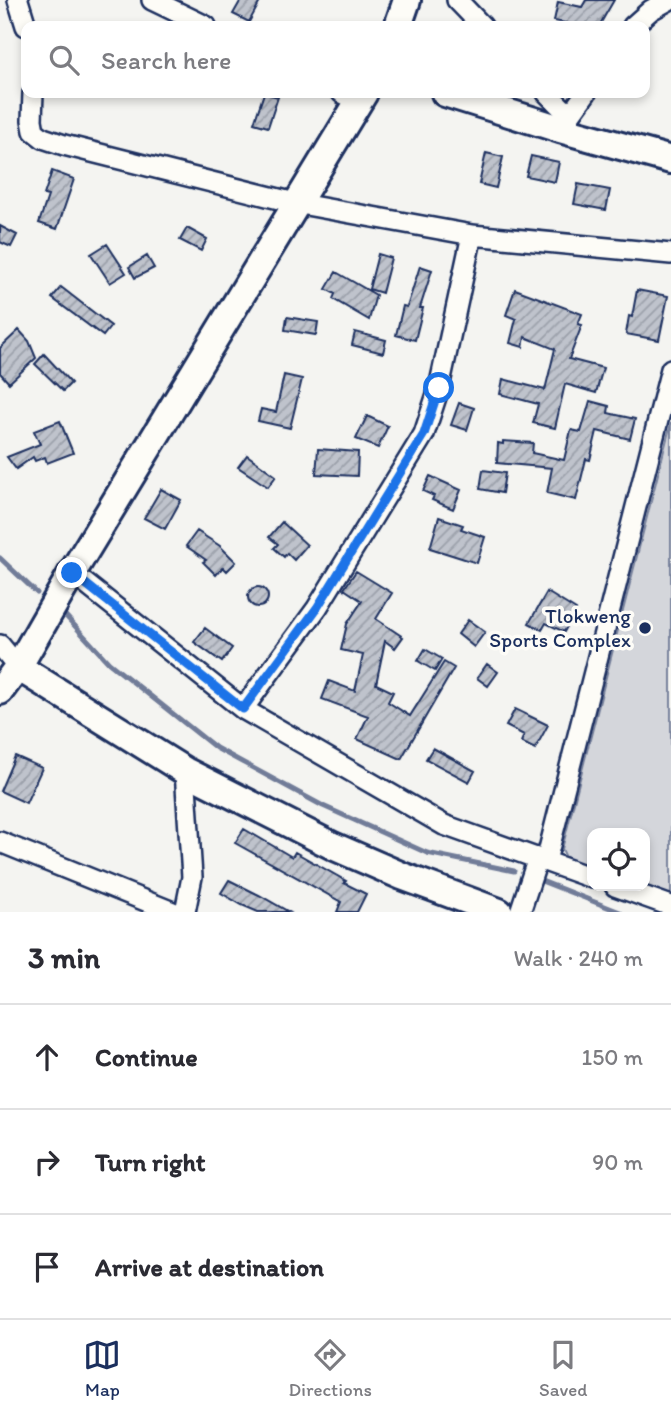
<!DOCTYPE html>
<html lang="en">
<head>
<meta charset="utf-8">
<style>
  body { margin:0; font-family:Itim,sans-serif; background:#f7f7f7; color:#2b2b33 }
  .controls { position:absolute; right:21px; bottom:21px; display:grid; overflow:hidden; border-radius:14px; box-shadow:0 4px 10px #0003 }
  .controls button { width:63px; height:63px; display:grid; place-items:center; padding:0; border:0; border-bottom:2px solid #e1e1e2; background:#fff; color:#2b2b33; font:35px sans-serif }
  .stop { position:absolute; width:21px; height:21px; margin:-16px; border:5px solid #1a73e8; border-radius:50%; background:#fff }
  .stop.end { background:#1a73e8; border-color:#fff; box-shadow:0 2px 7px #0008 }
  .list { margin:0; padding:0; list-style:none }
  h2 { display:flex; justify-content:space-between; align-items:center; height:91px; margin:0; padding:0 28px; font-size:30px }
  h2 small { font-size:23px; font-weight:400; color:#7c7c81 }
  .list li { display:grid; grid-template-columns:46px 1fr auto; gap:21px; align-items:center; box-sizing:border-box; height:105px; padding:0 28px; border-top:2px solid #e1e1e2 }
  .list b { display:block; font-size:26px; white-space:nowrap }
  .list em { font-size:23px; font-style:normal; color:#7c7c81 }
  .icon { flex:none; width:38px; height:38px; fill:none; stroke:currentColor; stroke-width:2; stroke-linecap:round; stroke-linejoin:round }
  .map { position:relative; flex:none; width:671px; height:912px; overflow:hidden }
  .search { position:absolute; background:#fff; box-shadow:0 4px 10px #0003; left:21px; right:21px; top:21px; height:77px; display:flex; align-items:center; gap:18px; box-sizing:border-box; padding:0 24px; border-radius:14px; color:#7c7c81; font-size:26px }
  .sheet { height:406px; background:#fff }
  nav { display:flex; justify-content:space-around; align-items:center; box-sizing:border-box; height:98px; border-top:2px solid #e1e1e2; background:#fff; font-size:19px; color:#7c7c81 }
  nav a { display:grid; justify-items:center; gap:4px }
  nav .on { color:#1b2f5e }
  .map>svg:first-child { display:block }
</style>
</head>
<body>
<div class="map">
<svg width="671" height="912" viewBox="0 0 671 912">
  <defs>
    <pattern id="building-hatch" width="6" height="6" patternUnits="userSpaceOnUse" patternTransform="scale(1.75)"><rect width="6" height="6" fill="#bfc3cc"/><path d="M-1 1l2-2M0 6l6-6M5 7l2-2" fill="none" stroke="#9a9fa9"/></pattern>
  </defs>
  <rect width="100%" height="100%" fill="#f4f4f1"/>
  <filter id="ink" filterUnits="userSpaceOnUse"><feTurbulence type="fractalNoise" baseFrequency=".0143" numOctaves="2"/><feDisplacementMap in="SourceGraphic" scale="14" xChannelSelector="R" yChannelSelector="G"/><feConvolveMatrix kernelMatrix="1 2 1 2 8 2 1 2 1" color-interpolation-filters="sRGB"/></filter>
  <g filter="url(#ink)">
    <!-- grass -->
    <path fill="#d4d6db" stroke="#78829c" stroke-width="2" d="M 671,423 L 671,896 L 641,886 L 645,886 L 645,833 L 592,833 L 592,869 L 567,860 L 562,849 Z"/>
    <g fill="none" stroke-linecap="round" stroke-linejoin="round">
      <!-- stream -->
      <path stroke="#717c98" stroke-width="5" d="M 0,558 L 37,593
        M 62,612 L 109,663 L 216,748 L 323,806 L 427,853 L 514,871
        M 539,880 L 620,912"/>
    </g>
    <!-- building -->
    <path fill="url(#building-hatch)" stroke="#1b2f5e" stroke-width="2" d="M 241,0 L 261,0 L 249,22 L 233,14 Z
      M 586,0 L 614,0 L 599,26 L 581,26 L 554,21 L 558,2 L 582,7 Z
      M 264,93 L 278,97 L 268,127 L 254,123 Z
      M 486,153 L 503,157 L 496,188 L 479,184 Z
      M 531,156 L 559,162 L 555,182 L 526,176 Z
      M 52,171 L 74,179 L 57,229 L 39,223 L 48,196 L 44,195 Z
      M 578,184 L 610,190 L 606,210 L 574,204 Z
      M 0,226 L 17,235 L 11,247 L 0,242 Z
      M 187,228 L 207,239 L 201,251 L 180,240 Z
      M 107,244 L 126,273 L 110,283 L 91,254 Z
      M 378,254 L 391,258 L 382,293 L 369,289 Z
      M 147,256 L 154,268 L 135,278 L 129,267 Z
      M 420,266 L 432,270 L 420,308 L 423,308 L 415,340 L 396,335 L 403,306 L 407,307 Z
      M 336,272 L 376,295 L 369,320 L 333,299 L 335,294 L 326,289 Z
      M 61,287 L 111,326 L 103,336 L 52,298 Z
      M 515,289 L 582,314 L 578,324 L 582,325 L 569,359 L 603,368 L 596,393 L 565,384 L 555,428 L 533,423 L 538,404 L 500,394 L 503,379 L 545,390 L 555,349 L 525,337 L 523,347 L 510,343 L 516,319 L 506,315 Z
      M 637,290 L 668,296 L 659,340 L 626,334 L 629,316 L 632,317 Z
      M 287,317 L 318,322 L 316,335 L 285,330 Z
      M 19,330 L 29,341 L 36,358 L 9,383 L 0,373 L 0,348 Z
      M 355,332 L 386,340 L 383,353 L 352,345 Z
      M 44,354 L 71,383 L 63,391 L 35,364 Z
      M 284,375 L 302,379 L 290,428 L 258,421 L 261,409 L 276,412 Z
      M 590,401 L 609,406 L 608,413 L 635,419 L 630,439 L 597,431 L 590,460 L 586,459 L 576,500 L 547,493 L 552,468 L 497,463 L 498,443 L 503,444 L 503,441 L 533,443 L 532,453 L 564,460 L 571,430 L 581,432 Z
      M 459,403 L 474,408 L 467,430 L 451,425 Z
      M 367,416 L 388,426 L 378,448 L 356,439 Z
      M 60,421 L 73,453 L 47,463 L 45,457 L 35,461 L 33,457 L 16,469 L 7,457 L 40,444 L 34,431 Z
      M 318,449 L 358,452 L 357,476 L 316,474 Z
      M 247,455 L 276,476 L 268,487 L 238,467 Z
      M 483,470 L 505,473 L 502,493 L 480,489 Z
      M 430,476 L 461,490 L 453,509 L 432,500 L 434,496 L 423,491 Z
      M 161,489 L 181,500 L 165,529 L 144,518 Z
      M 439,517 L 463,525 L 461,529 L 485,537 L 477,563 L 430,548 Z
      M 282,522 L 307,545 L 294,560 L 287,553 L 284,557 L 274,548 L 278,544 L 269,537 Z
      M 197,531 L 220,546 L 236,562 L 227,571 L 223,567 L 216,575 L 203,562 L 206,560 L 186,546 Z
      M 356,571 L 392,593 L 376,619 L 403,637 L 395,648 L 385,641 L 376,684 L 393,692 L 388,702 L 410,716 L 444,662 L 454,668 L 401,759 L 357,739 L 368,716 L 322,699 L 329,681 L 355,691 L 363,655 L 341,650 L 347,624 L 362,601 L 344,589 Z
      M248 597a10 10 0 1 1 20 0a10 10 0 1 1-20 0Z
      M 547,592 L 576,610 L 564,632 L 546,623 L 542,630 L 529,623 Z
      M 468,620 L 485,632 L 474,647 L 458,634 Z
      M 205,628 L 232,648 L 222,662 L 194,642 Z
      M 425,649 L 442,659 L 435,671 L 418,661 Z
      M 487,664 L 498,672 L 488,686 L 477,678 Z
      M 515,709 L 548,725 L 535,749 L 521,742 L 524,735 L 506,726 Z
      M 433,748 L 475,771 L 469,782 L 426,759 Z
      M 15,756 L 42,768 L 26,803 L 0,791 Z
      M 244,829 L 292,857 L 295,852 L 346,881 L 344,883 L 366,894 L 357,912 L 337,912 L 341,902 L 235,843 Z
      M 229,880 L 259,895 L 289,912 L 258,912 L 242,905 L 221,893 Z"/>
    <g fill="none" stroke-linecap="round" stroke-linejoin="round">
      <defs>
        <path id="street" d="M 18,0 L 26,26
          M 152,0 L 206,26
          M 457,0 L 482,26
          M 633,26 L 651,10 L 669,0
          M 33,93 L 32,120 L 34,131 L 43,138 L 64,145 L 295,203 L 472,235 L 671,254
          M 342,93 L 359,101
          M 547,93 L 570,116
          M 560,129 L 586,93
          M 72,573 L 243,709 L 444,825 L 592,878
          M 0,645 L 18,667
          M 243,709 L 317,608 L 424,434 L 439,388 L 472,235
          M 185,771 L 192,877 L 185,912
          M 0,842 L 173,912
          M 546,861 L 671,369
          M 615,886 L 671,906
          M 520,912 L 538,858"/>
        <path id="secondary" d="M 398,26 L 407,0
          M 445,93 L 560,129 L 671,160
          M 18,667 L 185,771 L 333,846 L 402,876 L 499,912
          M 0,691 L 18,667 L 72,573 L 364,93"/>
      </defs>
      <!-- street casing -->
      <use href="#street" stroke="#1b2f5e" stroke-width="24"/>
      <!-- secondary casing -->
      <use href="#secondary" stroke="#1b2f5e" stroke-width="32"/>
      <!-- street -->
      <use href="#street" stroke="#fdfcf7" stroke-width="19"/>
      <!-- secondary -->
      <use href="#secondary" stroke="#fdfcf7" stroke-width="26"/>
    </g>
  </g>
  <g fill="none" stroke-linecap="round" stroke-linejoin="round" filter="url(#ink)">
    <!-- route -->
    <path stroke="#1a73e8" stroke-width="9" d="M 72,573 L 243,709 L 317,608 L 424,434 L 439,388"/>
  </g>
  <!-- markers -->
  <circle fill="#1b2f5e" stroke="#fdfcf7" stroke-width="2.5" cx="645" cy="628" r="7"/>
  <g text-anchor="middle" stroke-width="7" stroke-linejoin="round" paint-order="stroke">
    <!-- poi labels -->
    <g font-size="21" fill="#1b2f5e" stroke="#fdfcf7" text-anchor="end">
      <text x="631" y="623">Tlokweng<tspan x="631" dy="24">Sports Complex</tspan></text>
    </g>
  </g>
</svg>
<div class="controls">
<button><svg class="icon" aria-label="locate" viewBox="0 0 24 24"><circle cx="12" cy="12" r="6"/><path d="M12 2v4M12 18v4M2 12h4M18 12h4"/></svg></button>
</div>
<div class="stop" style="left:439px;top:388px"></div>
<div class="stop end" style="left:72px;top:573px"></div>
<div class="search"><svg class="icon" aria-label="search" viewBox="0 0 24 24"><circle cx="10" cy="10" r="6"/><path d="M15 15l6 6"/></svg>Search here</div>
</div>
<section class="sheet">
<h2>3 min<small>Walk · 240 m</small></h2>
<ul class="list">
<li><svg class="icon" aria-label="ahead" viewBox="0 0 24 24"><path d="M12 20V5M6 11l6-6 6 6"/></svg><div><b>Continue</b></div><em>150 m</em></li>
<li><svg class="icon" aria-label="right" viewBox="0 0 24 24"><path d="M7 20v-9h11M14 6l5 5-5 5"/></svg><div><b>Turn right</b></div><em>90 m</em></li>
<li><svg class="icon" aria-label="arrive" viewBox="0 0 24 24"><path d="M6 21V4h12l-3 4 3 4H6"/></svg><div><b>Arrive at destination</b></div></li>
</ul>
</section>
<nav>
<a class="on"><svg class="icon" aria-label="map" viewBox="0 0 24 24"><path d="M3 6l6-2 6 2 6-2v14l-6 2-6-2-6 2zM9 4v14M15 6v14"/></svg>Map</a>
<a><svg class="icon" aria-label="directions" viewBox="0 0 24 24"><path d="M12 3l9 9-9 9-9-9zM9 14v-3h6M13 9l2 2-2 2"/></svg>Directions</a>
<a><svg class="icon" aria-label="saved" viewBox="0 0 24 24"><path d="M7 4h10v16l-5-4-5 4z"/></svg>Saved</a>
</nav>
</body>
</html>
